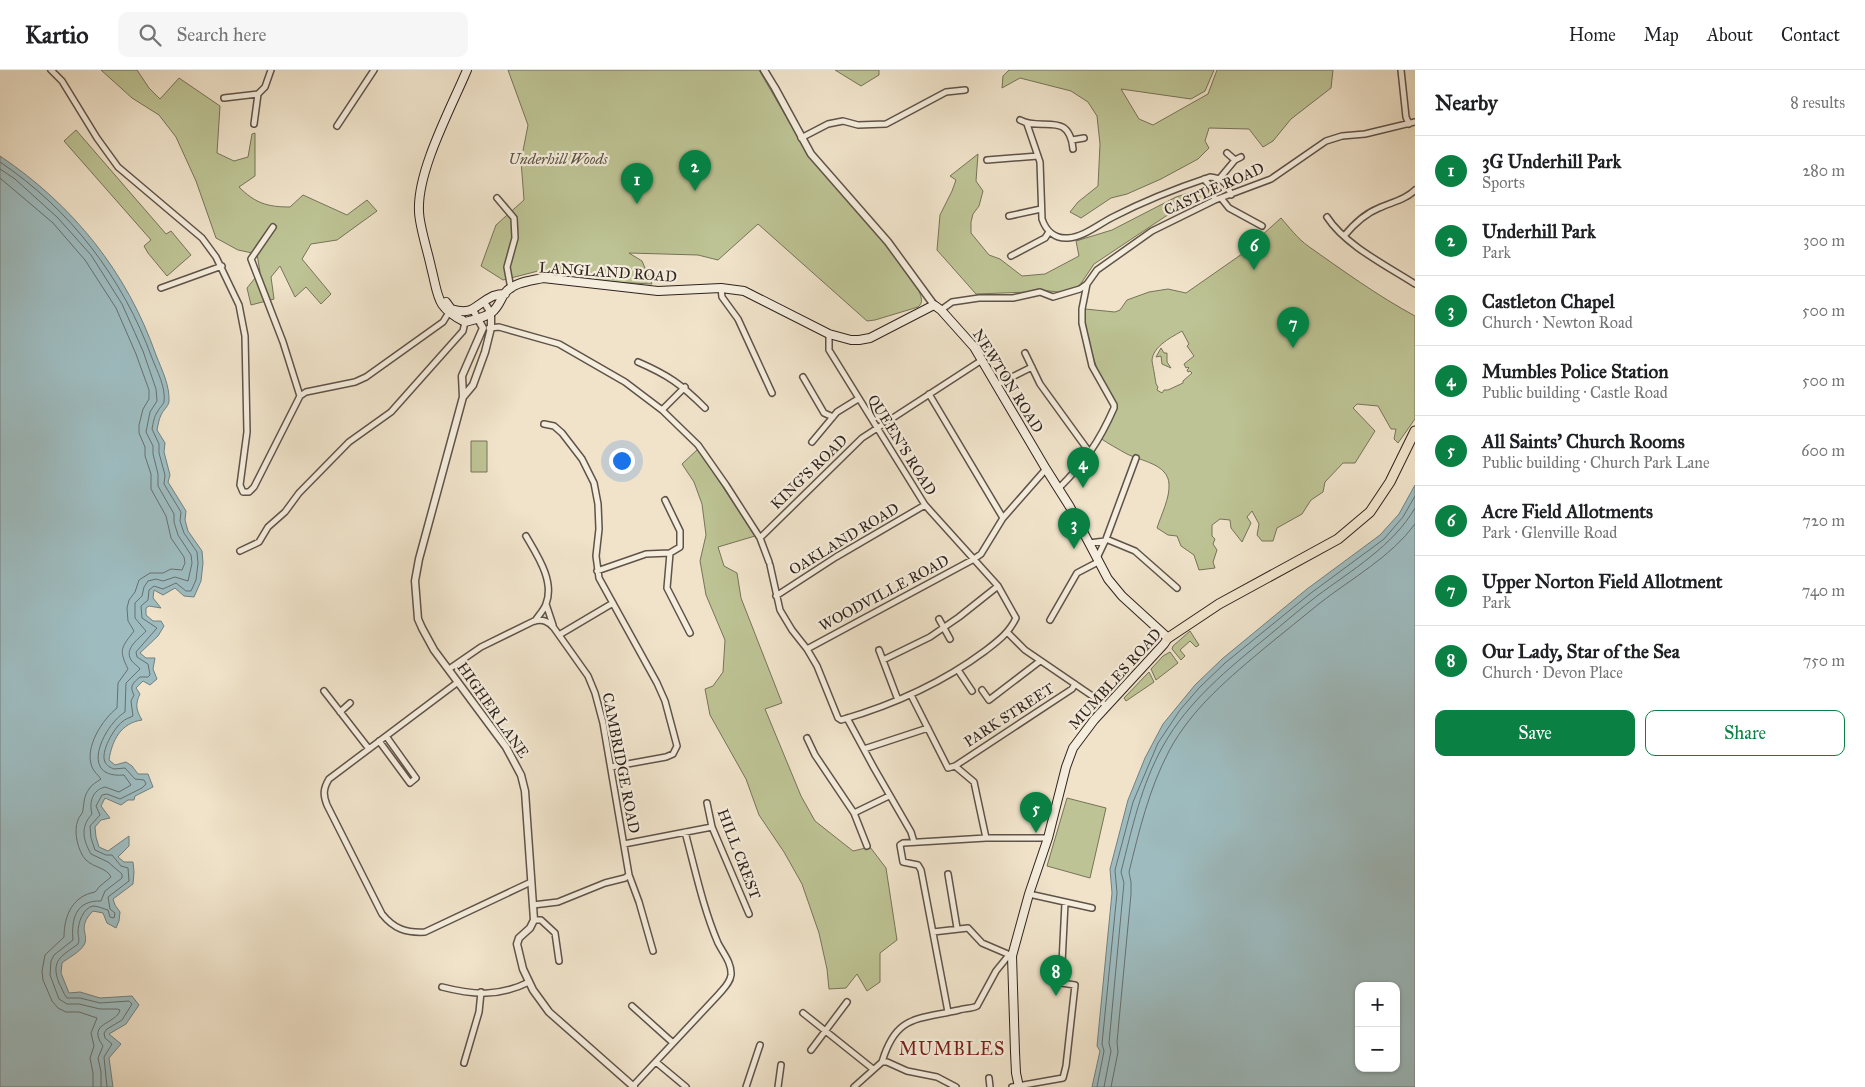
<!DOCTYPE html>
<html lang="en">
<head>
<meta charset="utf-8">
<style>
  body { margin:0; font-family:"IM FELL Great Primer",serif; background:#f6f6f6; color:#202124 }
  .controls { position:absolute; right:15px; bottom:15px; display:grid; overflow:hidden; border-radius:10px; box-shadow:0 1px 4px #0004 }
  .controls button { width:45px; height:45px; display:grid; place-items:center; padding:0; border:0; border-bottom:1px solid #e0e0e0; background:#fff; color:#202124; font:25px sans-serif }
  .you { position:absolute; left:621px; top:390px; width:18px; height:18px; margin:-12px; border:4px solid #fff; border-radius:50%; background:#1a73e8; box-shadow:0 0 0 8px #1a73e833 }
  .badge { display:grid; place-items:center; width:32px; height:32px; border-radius:50%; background:#0b8043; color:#fff; font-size:16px; font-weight:700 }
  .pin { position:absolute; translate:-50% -41px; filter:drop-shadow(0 1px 2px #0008) }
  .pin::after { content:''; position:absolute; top:26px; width:18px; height:15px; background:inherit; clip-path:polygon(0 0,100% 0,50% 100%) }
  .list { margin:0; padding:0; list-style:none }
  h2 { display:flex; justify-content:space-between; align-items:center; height:65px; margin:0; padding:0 20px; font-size:21px }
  h2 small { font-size:16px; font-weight:400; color:#757577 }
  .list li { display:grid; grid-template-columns:32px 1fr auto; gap:15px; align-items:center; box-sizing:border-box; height:70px; padding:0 20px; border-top:1px solid #e0e0e0 }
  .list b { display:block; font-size:19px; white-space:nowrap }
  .list p { margin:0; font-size:16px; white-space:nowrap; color:#757577 }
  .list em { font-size:16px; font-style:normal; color:#757577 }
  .actions { display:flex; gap:10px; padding:15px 20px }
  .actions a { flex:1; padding:11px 0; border:1px solid #0b8043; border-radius:10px; text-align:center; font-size:18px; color:#0b8043 }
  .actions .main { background:#0b8043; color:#fff }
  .icon { flex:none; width:28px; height:28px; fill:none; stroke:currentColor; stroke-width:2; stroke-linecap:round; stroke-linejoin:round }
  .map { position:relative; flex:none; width:1415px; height:1017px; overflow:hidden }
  header { display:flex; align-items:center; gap:30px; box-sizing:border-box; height:70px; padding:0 25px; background:#fff; border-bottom:1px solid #e0e0e0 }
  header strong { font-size:24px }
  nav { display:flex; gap:28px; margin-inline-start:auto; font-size:18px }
  .search { width:350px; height:45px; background:#f6f6f6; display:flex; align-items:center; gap:12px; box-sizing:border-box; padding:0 18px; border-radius:10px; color:#757577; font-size:19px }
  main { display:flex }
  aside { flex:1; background:#fff }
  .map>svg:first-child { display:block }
</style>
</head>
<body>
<header>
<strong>Kartio</strong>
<div class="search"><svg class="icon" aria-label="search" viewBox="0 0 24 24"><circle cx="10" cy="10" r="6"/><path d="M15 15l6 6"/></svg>Search here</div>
<nav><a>Home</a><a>Map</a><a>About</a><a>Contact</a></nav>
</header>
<main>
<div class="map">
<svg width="1415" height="1017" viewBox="0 0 1415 1017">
  <rect width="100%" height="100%" fill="#f0e3ca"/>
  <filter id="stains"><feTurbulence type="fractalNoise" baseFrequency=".004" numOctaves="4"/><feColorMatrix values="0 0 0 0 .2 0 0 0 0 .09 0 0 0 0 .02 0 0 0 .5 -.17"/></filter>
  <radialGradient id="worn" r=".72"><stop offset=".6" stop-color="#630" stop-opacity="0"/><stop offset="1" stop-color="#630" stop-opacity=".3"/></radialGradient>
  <!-- green -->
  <path fill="#bdc394" stroke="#767359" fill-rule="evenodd" d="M 101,0 L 137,0 L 149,18 L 160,29 L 179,8 L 220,36 L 217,83 L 234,91 L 248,87 L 252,64 L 255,63 L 255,106 L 239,117 C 255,133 267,137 290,137 L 303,125 L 347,145 L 367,130 L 377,141 L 337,170 L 311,174 L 302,189 L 331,224 L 321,234 L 306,217 L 295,227 L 280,196 L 271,207 L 274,229 L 251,235 L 247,218 L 260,202 L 257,184 L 238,180 L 216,168 L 196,111 L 176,67 L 159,45 L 132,28 Z
    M 508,0 L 759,0 L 799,69 L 880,167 L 919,221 C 921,227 924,232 918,237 L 875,250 L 867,251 L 758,154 L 718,190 L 698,185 L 629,183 L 642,191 L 652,214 L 591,211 L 574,202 L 538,201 L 503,210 L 481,196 L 496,155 L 524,130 L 521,91 L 528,55 Z
    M 835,0 L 879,0 L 879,5 L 861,16 Z
    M 1009,0 L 1214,0 L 1205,21 L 1191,29 L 1121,19 L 1139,49 L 1153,55 L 1208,24 L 1217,0 L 1333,0 L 1331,18 L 1291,49 L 1273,71 L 1263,77 L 1249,59 L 1209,58 L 1205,71 L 1209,78 L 1198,89 L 1161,109 L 1127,124 L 1111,128 L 1081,148 L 1070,142 L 1078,132 L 1098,116 L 1100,74 L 1097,46 L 1088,32 L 1071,21 L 1020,8 L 1002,18 L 1003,6 Z
    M 76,60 L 166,164 L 171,161 L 191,185 L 167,206 L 148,183 L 144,176 L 151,170 L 64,71 Z
    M 978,84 L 976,111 L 983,121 L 979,136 L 973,144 L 971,152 L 971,163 L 989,185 L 1000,189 L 1022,206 L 1045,204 L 1079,186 L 1076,171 L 1112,160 L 1176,127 L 1201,119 C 1205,121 1206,124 1205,128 L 1166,146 L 1094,194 L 1080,215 L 1073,219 L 1058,222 L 1040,220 L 1029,222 L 976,224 L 937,180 L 940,145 L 952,121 L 956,110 L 950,106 Z
    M 1281,148 C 1289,157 1298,169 1308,176 C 1342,200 1378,226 1415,246 L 1415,349 L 1398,373 L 1394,369 L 1396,359 L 1391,359 L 1378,336 L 1357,334 L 1353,338 L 1375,361 L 1355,393 L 1343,393 L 1325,412 L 1323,422 L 1311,430 L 1302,444 L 1277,458 L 1273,471 L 1262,471 L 1257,465 L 1259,454 L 1252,441 L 1247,447 L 1251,453 L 1242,472 L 1231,458 L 1230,450 L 1220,449 L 1212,455 L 1212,466 L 1215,469 L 1213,474 L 1217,480 L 1213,492 L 1215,498 L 1199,500 L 1194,485 L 1181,476 L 1177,466 L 1168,465 L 1157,458 C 1161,445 1170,428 1169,414 C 1168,394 1141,391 1127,384 C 1118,379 1109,374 1100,368 L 1114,339 C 1101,305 1084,277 1085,239 L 1115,242 L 1120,240 L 1127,230 L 1149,222 L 1168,219 L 1186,223 L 1252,177 L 1260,167 ZM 1182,261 L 1189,274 L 1187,276 L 1194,286 L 1184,294 L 1186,298 L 1188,297 L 1189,298 L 1187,300 L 1188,302 L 1190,301 L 1192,303 L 1183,311 L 1183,313 L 1168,320 L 1164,320 L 1162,323 L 1157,320 L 1158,317 L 1156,314 C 1155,307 1153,296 1152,291 C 1152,276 1174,266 1182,261 Z
    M 1161,278 L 1164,283 L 1167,283 L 1167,292 L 1171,298 L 1162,294 L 1161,286 L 1156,287 Z
    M 471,371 L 487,371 L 487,402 L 471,402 Z
    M 698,379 L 755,466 L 718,477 L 724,496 L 737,503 L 741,528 L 782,633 L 765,639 L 801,726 L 815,751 L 853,781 L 870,777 L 886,798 L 897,870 L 880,883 L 880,912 L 867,921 L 857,904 L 846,918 L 829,919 L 827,899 L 819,863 L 802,814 L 784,782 L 759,745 L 746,709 L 710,645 L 705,619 L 713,616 L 723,602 L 725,570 L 706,525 L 700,491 L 706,465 L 702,434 L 694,412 L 682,394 Z
    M 1190,561 L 1199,575 L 1196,577 L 1190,571 L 1180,580 L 1185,586 L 1181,590 L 1172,579 L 1173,576 Z
    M 1170,582 L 1178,593 L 1156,610 L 1151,599 L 1163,586 Z
    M 1149,602 L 1154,612 L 1126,631 L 1124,628 Z
    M 1067,728 L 1106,738 L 1090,808 L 1047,796 Z"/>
  <!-- water -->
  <path fill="#9ebcc0" stroke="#727f7f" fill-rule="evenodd" d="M 0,86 C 73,135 127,202 156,285 C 162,300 170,316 169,332 C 168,337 163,340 161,345 C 159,349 158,355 157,360 L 165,373 L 164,382 L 170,405 L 168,412 L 186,441 L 185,450 L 188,461 L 202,481 L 203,493 L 201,511 L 194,527 L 184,526 L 175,518 L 163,525 L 154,520 L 153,528 L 161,538 L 149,536 L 146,538 L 146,545 L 153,551 L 161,551 L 164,556 L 158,566 L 140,583 L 146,588 L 155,588 L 153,599 L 157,609 L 150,615 L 143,611 L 136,618 L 140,624 C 135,634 136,640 142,650 C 121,653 112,670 109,690 L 115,695 L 126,692 L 132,696 L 138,704 L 148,704 L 153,717 L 135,726 L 134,730 L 128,730 L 121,735 L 105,728 L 101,736 L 110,748 L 101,750 L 95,757 L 96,767 L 99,777 L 108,781 L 129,766 L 129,776 L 118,787 L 124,792 L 133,792 L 134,802 L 133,814 L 113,829 L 115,835 L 120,842 L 119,851 L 116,858 L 107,853 L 103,843 L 93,841 C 76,858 90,864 84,875 C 80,882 68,888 62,893 L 61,903 L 69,923 L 80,922 L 100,928 L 132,926 L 139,935 L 126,954 L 109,964 L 121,974 L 109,988 L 113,1017 L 0,1017 Z
    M 1415,415 L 1415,1017 L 1092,1017 L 1100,981 L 1097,976 L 1112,823 L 1110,799 L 1128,730 L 1145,688 L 1163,654 L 1195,615 L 1222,589 L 1307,519 L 1380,465 L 1399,444 ZM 1359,916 L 1396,916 L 1396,998 L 1359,998 Z"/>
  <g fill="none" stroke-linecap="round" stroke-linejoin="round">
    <!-- shore -->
    <path stroke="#66706f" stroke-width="1" d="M 0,92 C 70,139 123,208 152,288 C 157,301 166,317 164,332 C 163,335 159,338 158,341 C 154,346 153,354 152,359 L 159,374 L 159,383 L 165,405 L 164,414 L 181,442 L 180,451 L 184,463 L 197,482 L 198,493 L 196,510 L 191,521 L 186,521 L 176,513 L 163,519 L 154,516 L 149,520 L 148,530 L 141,536 L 142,548 L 157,558 L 136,582 L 137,587 L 148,594 L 150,605 L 148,607 L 140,607 C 133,613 129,616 134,625 L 131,631 L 133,646 C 129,648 125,649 122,652 C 114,658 100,682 105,692 C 106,695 111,698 114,699 L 125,698 L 135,709 L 144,710 L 146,714 L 142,718 L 120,729 L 107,724 L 102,725 L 96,736 L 100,745 L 90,756 L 91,768 L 95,780 L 106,785 L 112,785 L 121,796 L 128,798 L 129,811 L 108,827 L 110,839 L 115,843 L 114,848 L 110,847 L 108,840 C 104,839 98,836 93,836 C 83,838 78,853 78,862 C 78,867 80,869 78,874 C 62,886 50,890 59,913 C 62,918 63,923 67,928 L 80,928 L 100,933 L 129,931 L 132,934 L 122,950 L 107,959 L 104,963 L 105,968 L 112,974 L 104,987 L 107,1017
      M 0,99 L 15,109 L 58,148 L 91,185 L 122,234 L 143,281 L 156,319 L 157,331 L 150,342 L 146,362 L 153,376 L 153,384 L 158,404 L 158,416 L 174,444 L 174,452 L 178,465 L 191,485 L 192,493 L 188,511 L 175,507 L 163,511 L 156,509 L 148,511 L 144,517 L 142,526 L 135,533 L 135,548 L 146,561 C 139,569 124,578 131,590 C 134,594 138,596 140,599 L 126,613 L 125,642 C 103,656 78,709 124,705 L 131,715 L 119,722 L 105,717 C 92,720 89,733 92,744 C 80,757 83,770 91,784 L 108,792 L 122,804 L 122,808 L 105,821 L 101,831 C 76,830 71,849 73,870 L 54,885 L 51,891 L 50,905 L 59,929 L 67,934 L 79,934 L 100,939 L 117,939 L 120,940 C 116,955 86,952 103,976 L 98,988 L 101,1002 L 101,1017
      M 0,108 L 53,153 L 85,190 L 116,238 L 136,284 L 149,320 L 149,329 L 143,339 L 139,355 L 139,363 L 145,377 L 145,386 L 151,404 L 151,419 L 166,446 L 171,468 L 184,487 L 185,493 L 182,500 L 171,499 L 163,503 L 150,503 L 139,510 L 135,522 L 129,530 L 127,538 L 128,551 L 134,561 C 122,577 118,579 128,599 L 118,613 L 117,638 C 103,649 84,677 92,697 C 94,702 98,705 101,709 C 97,712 92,714 89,719 C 84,726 84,732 83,740 C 83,744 79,746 78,750 C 73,761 78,782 86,790 C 94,798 106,797 111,807 L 100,816 L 95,822 C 73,826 64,845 64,867 L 45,885 L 42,901 L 43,910 L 52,931 L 58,938 L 66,942 L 79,942 L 97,948 L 91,963 L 94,976 L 90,988 L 93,1003 L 93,1017
      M 1097,1017 L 1104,981 L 1102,974 L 1117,823 L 1115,800 L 1133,732 L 1158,673 L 1180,640 L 1199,618 L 1225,593 L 1311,523 L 1384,469 L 1403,447 L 1415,426
      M 1104,1017 L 1111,981 L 1109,973 L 1123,823 L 1124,813 L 1121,802 C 1132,759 1141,715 1163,676 C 1188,631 1228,599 1267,567 C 1284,553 1300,539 1317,526 C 1352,500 1393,476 1415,438
      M 1111,1017 L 1118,982 L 1117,972 L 1131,824 L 1131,812 L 1129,802 C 1139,761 1149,719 1169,681 C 1192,638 1230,607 1267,576 C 1285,562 1302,547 1320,533 C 1352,508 1391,487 1415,454"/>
    <defs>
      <path id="minor" d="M 51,0 L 62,11 L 97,68 L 118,97 L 202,168 L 216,187 L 239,235 L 245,266 L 247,362 L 240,415 L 243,422 L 249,422 L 254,417 L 300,326 L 306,322 L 355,312 L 366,307 L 443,252 L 451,239
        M 1401,0 L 1406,47 L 1409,54
        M 224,28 L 258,24
        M 1020,50 C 1041,62 1069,40 1073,79
        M 254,54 L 258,24 L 265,17 L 271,0
        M 1027,54 L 1040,92 L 1042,149 C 1046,161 1055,169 1068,168 C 1084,167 1099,154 1113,147 C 1144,131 1177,118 1210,107 C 1222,108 1227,113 1231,125
        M 337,56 L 374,0
        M 801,68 L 828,54 L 843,51 L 858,55 L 886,54 L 946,22 L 965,20
        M 1072,70 L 1084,68
        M 1227,83 L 1235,90
        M 987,90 L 1038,86
        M 1220,108 L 1235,90 L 1241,87
        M 1204,109 L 1211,117 L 1215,130
        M 497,128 L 514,148 L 515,168 L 507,197 L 511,219
        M 1221,128 L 1229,138 L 1262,156
        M 1009,146 L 1041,139
        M 1327,147 C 1345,175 1387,196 1415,214
        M 273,157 L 251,189 L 283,272 L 300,326
        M 1344,166 C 1354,154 1364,144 1379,138 C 1392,132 1405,130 1415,120
        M 1011,186 L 1045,168 L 1049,162
        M 161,218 L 222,196
        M 721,218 L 722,227 L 738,249 L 772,323
        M 941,240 L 952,232 L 979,228 L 1013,228 L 1040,222 L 1053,227 L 1080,219 L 1087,214
        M 489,258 L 499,257 L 559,274 L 625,312 L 662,340 L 698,375 L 726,415 L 760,468 L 769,492
        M 1025,283 L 1040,314 L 1090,383
        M 638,292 C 668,305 681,314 705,338
        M 803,307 L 824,343 L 833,347
        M 996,315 L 1032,297
        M 929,324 L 1003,448
        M 662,340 L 685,317
        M 544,354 L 554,356 L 562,363 L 582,389 L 594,413 L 598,434 L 599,459 L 596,486 L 599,508 L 657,613 L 665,631 L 677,676 L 673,684 L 666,687 L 611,697
        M 812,372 L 837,342 L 858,329
        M 1059,418 C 1085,392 1099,372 1114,338 L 1114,335 L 1092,296 L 1082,253 L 1082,239 L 1087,214 L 1097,200 L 1152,161 L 1215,130 L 1271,109 L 1326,71 L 1342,66 L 1365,64 L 1415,52
        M 526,466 C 537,485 555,511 546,534 C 544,540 538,546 535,551
        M 760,468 L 862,368 L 982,290
        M 1106,469 L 1135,481 L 1177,518
        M 1089,473 L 1105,471
        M 240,481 L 259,472 L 268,457 L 285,442 L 299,423 L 349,372 L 391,342 L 463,261 L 465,252 L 463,249
        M 670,483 L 667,518 L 690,563
        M 1097,488 L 1106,469 L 1136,388
        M 770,495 L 780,540 L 792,560 L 807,579 L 817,596 L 838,648 L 841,650 C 893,635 942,613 985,581 C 998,571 1009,563 1016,548 L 998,516 L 925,435 L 829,280 L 829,264
        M 597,501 L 646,484 L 670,483 L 680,477 L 680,461 L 665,430
        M 776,526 L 836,487 L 925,435
        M 546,534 L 553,555
        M 939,549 L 950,569
        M 1050,550 L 1077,503 L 1098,492
        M 1008,563 L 1025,580 L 1107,636
        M 559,565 L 613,533
        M 807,579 L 974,489 L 981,484 L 1003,448 L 1046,399
        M 879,580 L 898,630
        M 883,590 L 930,567 L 959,547 L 998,516
        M 449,599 L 481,577 L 534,551 C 543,549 548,551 554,558 L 588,606 L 595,623 L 603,653 L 629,805 L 625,808 L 605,813 L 558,832 L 533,835
        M 958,600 L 972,621
        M 458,612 L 329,709 C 323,719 323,725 327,735 L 382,844 C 394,859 406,863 425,862 L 531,812
        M 982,620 L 989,630 L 1040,591
        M 324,621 L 369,679
        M 911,625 L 948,698 L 955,696 L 1072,619 L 1075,614
        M 340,642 L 350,633
        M 847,648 L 874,698 L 911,762 L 914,772
        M 807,668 L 815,685 L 854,743 L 867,776
        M 379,671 L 410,713 L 416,708 L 386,666
        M 864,679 L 928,658
        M 955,696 L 974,712 L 986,768
        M 707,733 L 712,757 L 749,844
        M 854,743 L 889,726
        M 624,774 L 712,757
        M 948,804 L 957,858
        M 629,805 L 639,832 L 653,881
        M 1029,824 L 1092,838
        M 534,850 L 541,850 L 555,863 L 559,891
        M 933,862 L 968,858 L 982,873 L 1010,885
        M 442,917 C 473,925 499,927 529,912
        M 632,936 L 672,972
        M 948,942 L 921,800 L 918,795 L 903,792 L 900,775 L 903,773 L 986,768 L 1048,768
        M 803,943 L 873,999
        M 811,980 L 847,932
        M 656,992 L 686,1017
        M 882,992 C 896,945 916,950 959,940 C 965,938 971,939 977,936 L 996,901 L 1009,885
        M 882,992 L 887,992 L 907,1001 L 937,1007 L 956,1017
        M 464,993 L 479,942 L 481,922
        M 989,1008 L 990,1017
        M 633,1016 L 719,924 C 724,918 730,913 731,905 C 732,893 723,883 718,873 C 703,838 695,799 685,762
        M 746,1017 L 760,975
        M 778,1017 L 781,995
        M 854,1017 L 882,992
        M 1012,1017 L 1063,1008 L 1066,996 L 1075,915 L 1061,913 L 1065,833"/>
      <path id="tertiary" d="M 764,0 L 775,18 L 811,84 L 888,172 L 934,235
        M 473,240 L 483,258 L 462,306 L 463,327 L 419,489 L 415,511 L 418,549 L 422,558 L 434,580 L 506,677 L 521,705 L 525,721 L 534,850 L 530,858 L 519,868 L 517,874 L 523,899 L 533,920 L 549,942 L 634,1017
        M 463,327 L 473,315 L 485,282 L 491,258 L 491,243 L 484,232"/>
      <path id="secondary" d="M 467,0 C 451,38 417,101 419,141 C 419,155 428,182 431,197 C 439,227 435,237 465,252 C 473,250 483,248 491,243 C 498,238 500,231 504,224 C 513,212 530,211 543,208 L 658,221 L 721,218 L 744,221 L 829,264 L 851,270 L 859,270 L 870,268 L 934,235 L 941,240 L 974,277 L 1046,399 L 1070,437 L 1108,509 L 1122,526 L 1168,568 L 1164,574 L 1094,650 L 1073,678 L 1066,697 L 1048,768 L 1029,824 L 1012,886 L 1015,982 L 1016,1003 L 1019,1017
        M 446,232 L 451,239 C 474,246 474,235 493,226 C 496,225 501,224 505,224"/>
      <path id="primary" d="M 1168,568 L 1219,534 L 1338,469 L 1370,442 L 1390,412 L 1415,361"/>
    </defs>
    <!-- minor casing -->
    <use href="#minor" stroke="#5f5349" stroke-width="8"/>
    <!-- tertiary casing -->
    <use href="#tertiary" stroke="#5f5349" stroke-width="9"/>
    <!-- secondary casing -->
    <use href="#secondary" stroke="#2f231e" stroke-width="10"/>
    <!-- primary casing -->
    <use href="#primary" stroke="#2f231e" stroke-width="11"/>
    <!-- minor -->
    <use href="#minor" stroke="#f5eddd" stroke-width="5"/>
    <!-- tertiary -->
    <use href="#tertiary" stroke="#f5eddd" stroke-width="6"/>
    <!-- secondary -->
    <use href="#secondary" stroke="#f5eddd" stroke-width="8"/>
    <!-- primary -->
    <use href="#primary" stroke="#f0e3ca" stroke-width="9"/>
  </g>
  <g text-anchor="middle" stroke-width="4.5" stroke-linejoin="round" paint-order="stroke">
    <!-- park labels -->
    <g font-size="15" font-style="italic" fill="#5a5341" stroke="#f5eddd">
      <text x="558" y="94">Underhill Woods</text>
    </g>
    <!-- street labels -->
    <g font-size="15" fill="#2f231e" stroke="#f5eddd">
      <text transform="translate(1214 119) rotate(-24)" y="5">CASTLE ROAD</text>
      <text transform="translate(608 202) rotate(4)" y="5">LANGLAND ROAD</text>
      <text transform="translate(1008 311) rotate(58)" y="5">NEWTON ROAD</text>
      <text transform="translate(902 375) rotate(58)" y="5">QUEEN'S ROAD</text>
      <text transform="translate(809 402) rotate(-44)" y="5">KING'S ROAD</text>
      <text transform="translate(844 469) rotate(-31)" y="5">OAKLAND ROAD</text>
      <text transform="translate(884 523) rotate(-28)" y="5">WOODVILLE ROAD</text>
      <text transform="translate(1115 609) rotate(-48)" y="5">MUMBLES ROAD</text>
      <text transform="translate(493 640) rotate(55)" y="5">HIGHER LANE</text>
      <text transform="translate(1009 645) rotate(-33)" y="5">PARK STREET</text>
      <text transform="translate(621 693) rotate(79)" y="5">CAMBRIDGE ROAD</text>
      <text transform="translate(739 784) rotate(69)" y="5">HILL CREST</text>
    </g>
    <!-- quarter labels -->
    <g font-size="18" letter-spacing="1" fill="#7a1f14" stroke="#f5eddd">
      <text x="952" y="985">MUMBLES</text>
    </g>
  </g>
  <rect width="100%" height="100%" filter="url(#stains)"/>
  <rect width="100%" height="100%" fill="url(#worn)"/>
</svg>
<div class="controls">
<button>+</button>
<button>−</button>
</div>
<div class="you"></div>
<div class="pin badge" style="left:637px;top:134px">1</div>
<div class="pin badge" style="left:695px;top:121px">2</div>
<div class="pin badge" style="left:1074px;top:479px">3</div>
<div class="pin badge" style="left:1083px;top:418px">4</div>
<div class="pin badge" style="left:1036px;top:763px">5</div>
<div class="pin badge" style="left:1254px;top:200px">6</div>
<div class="pin badge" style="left:1293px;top:278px">7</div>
<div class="pin badge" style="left:1056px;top:926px">8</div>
</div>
<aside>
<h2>Nearby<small>8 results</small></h2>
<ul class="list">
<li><span class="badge">1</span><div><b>3G Underhill Park</b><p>Sports</p></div><em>280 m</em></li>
<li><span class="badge">2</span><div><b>Underhill Park</b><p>Park</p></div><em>300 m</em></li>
<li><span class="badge">3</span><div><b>Castleton Chapel</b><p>Church · Newton Road</p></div><em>500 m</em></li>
<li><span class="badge">4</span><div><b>Mumbles Police Station</b><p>Public building · Castle Road</p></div><em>500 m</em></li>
<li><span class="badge">5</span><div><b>All Saints' Church Rooms</b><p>Public building · Church Park Lane</p></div><em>600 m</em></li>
<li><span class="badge">6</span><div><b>Acre Field Allotments</b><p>Park · Glenville Road</p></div><em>720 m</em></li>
<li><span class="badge">7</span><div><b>Upper Norton Field Allotment</b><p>Park</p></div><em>740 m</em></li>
<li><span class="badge">8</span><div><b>Our Lady, Star of the Sea</b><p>Church · Devon Place</p></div><em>750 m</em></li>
</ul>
<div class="actions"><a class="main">Save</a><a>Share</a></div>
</aside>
</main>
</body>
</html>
